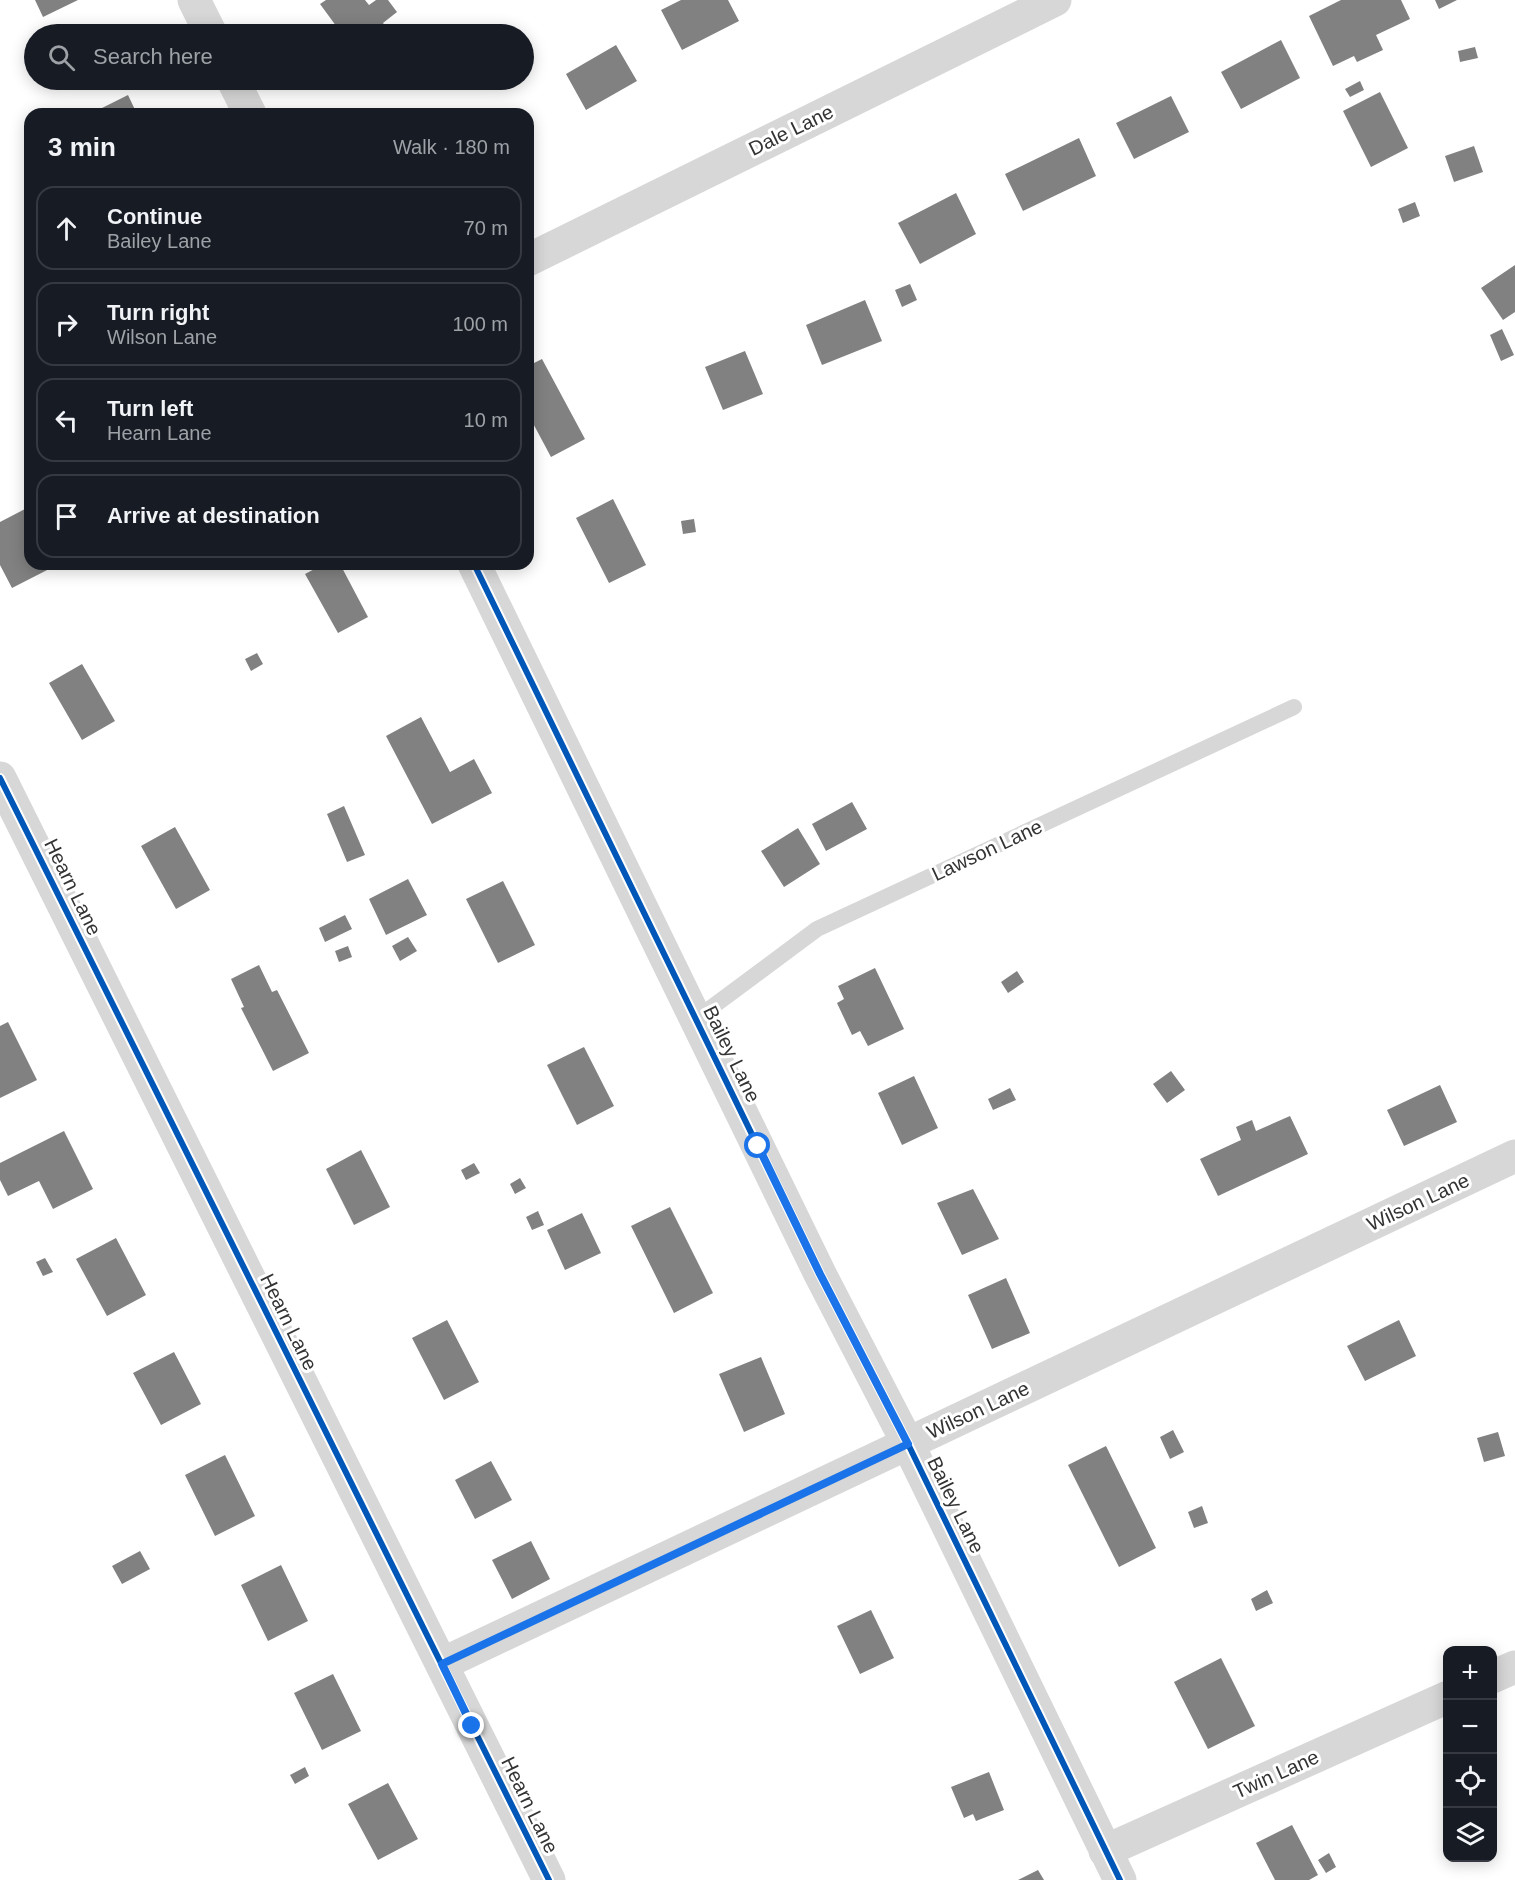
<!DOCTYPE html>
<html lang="en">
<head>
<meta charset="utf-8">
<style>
  body { margin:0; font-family:Arial,sans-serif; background:#20242c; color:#f1f3f6 }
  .controls { position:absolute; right:18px; bottom:18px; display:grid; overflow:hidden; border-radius:12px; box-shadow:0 3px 15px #0003 }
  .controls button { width:54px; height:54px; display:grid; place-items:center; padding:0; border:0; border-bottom:2px solid #363941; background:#171b24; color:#f1f3f6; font:30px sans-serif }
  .stop { position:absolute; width:18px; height:18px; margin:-14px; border:4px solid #1a73e8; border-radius:50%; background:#fff }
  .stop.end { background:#1a73e8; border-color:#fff; box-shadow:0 2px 6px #0008 }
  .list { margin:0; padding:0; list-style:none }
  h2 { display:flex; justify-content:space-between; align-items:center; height:78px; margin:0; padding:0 24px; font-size:26px }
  h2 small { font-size:20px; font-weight:400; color:#9ea1a6 }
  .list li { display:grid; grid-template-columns:39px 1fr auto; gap:18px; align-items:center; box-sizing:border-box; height:84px; margin:0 12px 12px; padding:0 12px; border:2px solid #363941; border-radius:18px }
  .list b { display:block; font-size:22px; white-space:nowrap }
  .list p { margin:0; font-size:20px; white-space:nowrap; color:#9ea1a6 }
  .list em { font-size:20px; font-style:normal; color:#9ea1a6 }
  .icon { flex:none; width:33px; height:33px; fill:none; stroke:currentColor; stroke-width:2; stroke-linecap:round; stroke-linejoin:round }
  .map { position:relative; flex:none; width:1515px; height:1880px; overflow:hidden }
  .search { position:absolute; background:#171b24; box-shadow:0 3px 15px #0003; left:24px; top:24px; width:510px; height:66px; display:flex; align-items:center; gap:15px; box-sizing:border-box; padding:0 21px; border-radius:33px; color:#9ea1a6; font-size:22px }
  .panel { position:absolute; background:#171b24; box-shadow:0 3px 15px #0003; left:24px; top:108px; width:510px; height:462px; border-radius:18px }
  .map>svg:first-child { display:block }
</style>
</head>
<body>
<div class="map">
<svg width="1515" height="1880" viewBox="0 0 1515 1880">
  <rect width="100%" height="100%" fill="#fff"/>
  <!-- building -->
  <path fill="#818181" d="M 35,0 L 78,0 L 43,17 Z
    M 326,0 L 365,0 L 369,5 L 376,0 L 388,0 L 397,12 L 383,23 L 391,34 L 342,34 L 320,4 Z
    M 681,0 L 728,0 L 739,21 L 682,50 L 661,10 Z
    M 1341,0 L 1401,0 L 1410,19 L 1376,35 L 1383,50 L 1357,62 L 1354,56 L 1333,66 L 1309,16 Z
    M 1435,0 L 1457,0 L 1439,9 Z
    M 1281,40 L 1300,78 L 1241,109 L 1221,72 Z
    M 616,45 L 637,81 L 586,110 L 566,74 Z
    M 1475,47 L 1478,58 L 1460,62 L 1458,51 Z
    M 1360,81 L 1364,90 L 1350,97 L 1345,89 Z
    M 1380,92 L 1408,148 L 1371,167 L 1343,111 Z
    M 128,95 L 137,114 L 90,114 Z
    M 1171,96 L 1189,132 L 1134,159 L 1116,123 Z
    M 1079,138 L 1096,176 L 1023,211 L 1005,174 Z
    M 1474,146 L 1483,172 L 1454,182 L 1445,156 Z
    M 956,193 L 976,234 L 920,264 L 898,223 Z
    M 1415,202 L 1420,216 L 1403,223 L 1398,209 Z
    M 1515,265 L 1515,312 L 1503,320 L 1481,288 Z
    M 910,284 L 917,300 L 902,307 L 895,290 Z
    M 865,300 L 882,341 L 822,365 L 806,325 Z
    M 1502,329 L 1514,355 L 1501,361 L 1490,335 Z
    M 745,351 L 763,394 L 723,410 L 705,367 Z
    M 542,359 L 585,439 L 551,457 L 528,414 L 528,366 Z
    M 613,499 L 646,565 L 609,583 L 576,518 Z
    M 25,509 L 30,519 L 30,564 L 54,564 L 55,566 L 12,588 L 0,565 L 0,522 Z
    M 694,519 L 696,532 L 683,534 L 681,521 Z
    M 324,564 L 340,564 L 368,617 L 338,633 L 305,574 Z
    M 257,653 L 263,664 L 251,671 L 245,659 Z
    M 82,664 L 115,721 L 82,740 L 49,683 Z
    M 421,717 L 450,772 L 474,759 L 492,793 L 432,824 L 386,736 Z
    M 852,802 L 867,829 L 826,851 L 812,824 Z
    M 344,806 L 365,855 L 347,862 L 327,814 Z
    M 175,827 L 210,890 L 176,909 L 141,846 Z
    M 798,828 L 820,864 L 784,887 L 761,851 Z
    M 408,879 L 427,915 L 386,935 L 369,899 Z
    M 503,881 L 535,945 L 498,963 L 466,899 Z
    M 345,915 L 352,929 L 325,942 L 319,928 Z
    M 408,937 L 417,951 L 400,961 L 392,946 Z
    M 348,946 L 352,957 L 339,962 L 335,951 Z
    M 259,965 L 272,992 L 277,990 L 309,1053 L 273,1071 L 241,1008 L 244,1007 L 231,979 Z
    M 875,968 L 904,1029 L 868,1046 L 860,1031 L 852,1035 L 837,1003 L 844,999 L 838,986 Z
    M 1017,971 L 1024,982 L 1008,993 L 1001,982 Z
    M 8,1022 L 37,1080 L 0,1098 L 0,1026 Z
    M 584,1047 L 614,1106 L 577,1125 L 547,1065 Z
    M 1171,1071 L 1185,1090 L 1167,1103 L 1153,1084 Z
    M 914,1076 L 938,1128 L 902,1145 L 878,1093 Z
    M 1440,1085 L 1457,1122 L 1404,1146 L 1387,1110 Z
    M 1010,1088 L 1016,1100 L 993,1110 L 988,1099 Z
    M 1290,1116 L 1308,1154 L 1218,1196 L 1200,1159 L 1241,1140 L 1236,1127 L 1252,1120 L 1256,1131 Z
    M 64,1131 L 93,1189 L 53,1209 L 39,1181 L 8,1196 L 0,1180 L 0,1163 Z
    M 361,1150 L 390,1207 L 354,1225 L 326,1169 Z
    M 474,1163 L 480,1173 L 466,1180 L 461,1170 Z
    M 520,1178 L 526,1188 L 515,1194 L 510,1184 Z
    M 973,1189 L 999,1239 L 962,1255 L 937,1203 Z
    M 670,1207 L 713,1293 L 674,1313 L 631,1226 Z
    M 538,1211 L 544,1225 L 532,1230 L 526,1217 Z
    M 582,1213 L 601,1253 L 565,1270 L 547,1230 Z
    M 116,1238 L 146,1295 L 107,1316 L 76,1259 Z
    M 45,1258 L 53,1272 L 43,1276 L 36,1262 Z
    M 1006,1278 L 1030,1333 L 992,1349 L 968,1295 Z
    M 447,1320 L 479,1382 L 444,1400 L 412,1338 Z
    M 1399,1320 L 1416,1356 L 1365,1381 L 1347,1346 Z
    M 174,1352 L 201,1404 L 161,1425 L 133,1373 Z
    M 761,1357 L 785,1414 L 744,1432 L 719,1374 Z
    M 1173,1430 L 1184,1452 L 1170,1459 L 1160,1437 Z
    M 1498,1432 L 1505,1456 L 1484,1462 L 1477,1438 Z
    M 1106,1446 L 1156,1548 L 1119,1567 L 1068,1465 Z
    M 225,1455 L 255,1516 L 215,1536 L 185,1475 Z
    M 491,1461 L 512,1500 L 475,1519 L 455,1480 Z
    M 1202,1506 L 1208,1523 L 1194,1528 L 1188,1512 Z
    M 531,1541 L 550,1579 L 512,1599 L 492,1560 Z
    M 140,1551 L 150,1569 L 122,1584 L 112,1566 Z
    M 281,1565 L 308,1621 L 268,1641 L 241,1585 Z
    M 1267,1590 L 1273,1603 L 1256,1611 L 1251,1599 Z
    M 871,1610 L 894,1658 L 860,1674 L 837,1626 Z
    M 1221,1658 L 1255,1726 L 1208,1749 L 1174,1682 Z
    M 333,1674 L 361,1731 L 322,1750 L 294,1693 Z
    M 305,1767 L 309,1776 L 295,1784 L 290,1775 Z
    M 989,1772 L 1004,1810 L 976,1821 L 973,1814 L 964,1818 L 951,1787 Z
    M 388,1783 L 418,1839 L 378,1860 L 348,1804 Z
    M 1292,1825 L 1318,1875 L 1309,1880 L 1275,1880 L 1256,1843 Z
    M 1329,1853 L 1336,1867 L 1326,1873 L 1318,1860 Z
    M 1038,1870 L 1044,1880 L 1018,1880 Z"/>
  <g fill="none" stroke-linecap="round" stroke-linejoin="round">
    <!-- lane -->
    <path stroke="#d7d7d7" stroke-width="16" d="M 696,1019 L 817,929 L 1294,707"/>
    <!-- street -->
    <path stroke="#d7d7d7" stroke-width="33" d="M 194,0 L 211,34
      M 233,80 L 250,114
      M 528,260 L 1055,0
      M 474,564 L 820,1274 L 908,1444 L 1120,1880
      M 0,778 L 549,1880
      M 442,1664 L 1515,1156
      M 1492,1677 L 1515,1667
      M 1105,1851 L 1448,1697"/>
    <defs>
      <path id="cycleway" d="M 474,564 L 820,1274 L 908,1444 L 1120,1880
        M 0,778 L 549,1880"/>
    </defs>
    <!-- cycleway casing -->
    <use href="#cycleway" stroke="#fff" stroke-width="10"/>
    <!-- cycleway -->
    <use href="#cycleway" stroke="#0057b8" stroke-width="6"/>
  </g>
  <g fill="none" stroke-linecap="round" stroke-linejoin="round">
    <!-- route -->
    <path stroke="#1a73e8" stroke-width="8" d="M 472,1726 L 442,1664 L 908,1444 L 820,1274 L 758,1146"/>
  </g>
  <g text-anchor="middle" stroke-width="6" stroke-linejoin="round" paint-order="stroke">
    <!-- street labels -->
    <g font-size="20" fill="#333" stroke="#fff">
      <text transform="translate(791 130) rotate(-26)" y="7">Dale Lane</text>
      <text transform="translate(987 850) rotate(-25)" y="7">Lawson Lane</text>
      <text transform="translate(73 887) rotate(64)" y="7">Hearn Lane</text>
      <text transform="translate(732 1054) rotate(64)" y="7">Bailey Lane</text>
      <text transform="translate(1418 1202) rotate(-25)" y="7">Wilson Lane</text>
      <text transform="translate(289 1322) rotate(64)" y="7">Hearn Lane</text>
      <text transform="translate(978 1410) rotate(-25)" y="7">Wilson Lane</text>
      <text transform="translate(956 1505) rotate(64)" y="7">Bailey Lane</text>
      <text transform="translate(1276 1774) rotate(-24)" y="7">Twin Lane</text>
      <text transform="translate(530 1805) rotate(64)" y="7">Hearn Lane</text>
    </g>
  </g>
</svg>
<div class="controls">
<button>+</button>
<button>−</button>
<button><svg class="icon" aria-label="locate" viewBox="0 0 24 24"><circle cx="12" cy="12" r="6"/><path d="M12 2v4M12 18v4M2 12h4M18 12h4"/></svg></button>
<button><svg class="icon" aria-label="layers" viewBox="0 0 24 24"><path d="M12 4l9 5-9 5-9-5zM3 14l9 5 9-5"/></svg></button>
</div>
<div class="stop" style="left:758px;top:1146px"></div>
<div class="stop end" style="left:472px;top:1726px"></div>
<div class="search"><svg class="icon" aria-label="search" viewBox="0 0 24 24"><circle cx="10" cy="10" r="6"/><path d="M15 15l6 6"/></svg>Search here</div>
<section class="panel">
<h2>3 min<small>Walk · 180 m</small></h2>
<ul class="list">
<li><svg class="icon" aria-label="ahead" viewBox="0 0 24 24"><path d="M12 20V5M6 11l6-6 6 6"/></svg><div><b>Continue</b><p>Bailey Lane</p></div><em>70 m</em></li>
<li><svg class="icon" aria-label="right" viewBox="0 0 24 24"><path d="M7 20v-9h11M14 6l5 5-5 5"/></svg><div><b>Turn right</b><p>Wilson Lane</p></div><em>100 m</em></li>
<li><svg class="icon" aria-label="left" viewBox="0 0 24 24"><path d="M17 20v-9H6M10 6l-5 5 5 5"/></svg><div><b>Turn left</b><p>Hearn Lane</p></div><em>10 m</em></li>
<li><svg class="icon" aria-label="arrive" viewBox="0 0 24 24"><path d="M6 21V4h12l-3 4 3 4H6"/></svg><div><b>Arrive at destination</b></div></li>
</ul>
</section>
</div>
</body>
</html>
